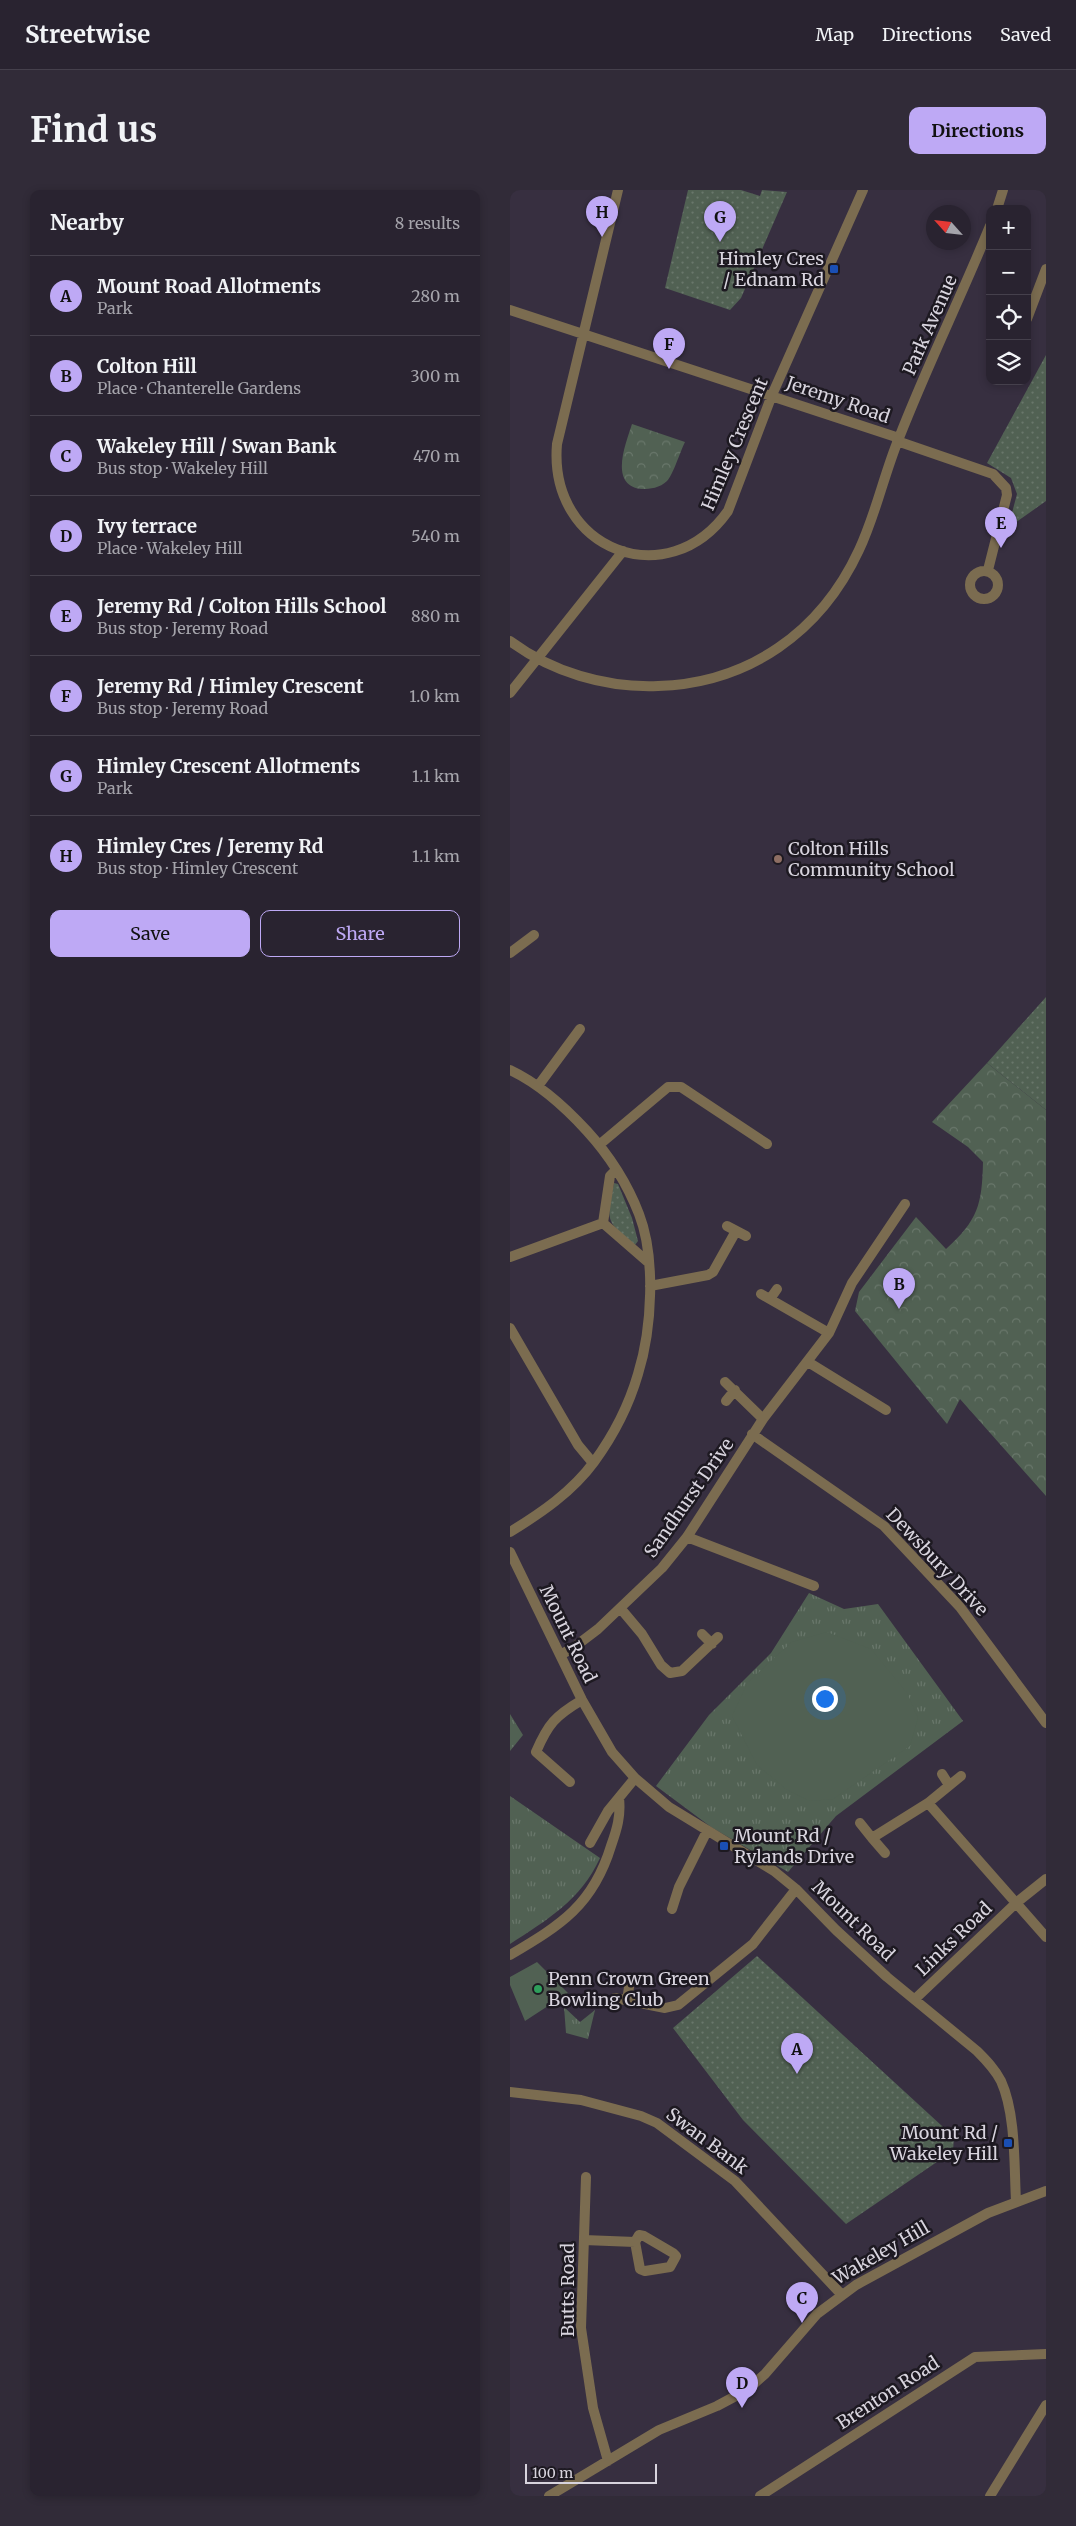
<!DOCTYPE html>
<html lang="en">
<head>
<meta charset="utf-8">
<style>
  body { margin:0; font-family:Merriweather,serif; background:#312b38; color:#f1f3f6 }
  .controls { position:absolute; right:15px; top:15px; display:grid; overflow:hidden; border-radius:10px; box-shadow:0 2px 8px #0003 }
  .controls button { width:45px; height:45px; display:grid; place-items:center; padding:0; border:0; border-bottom:1px solid #45404c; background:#292330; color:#f1f3f6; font:25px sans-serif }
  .compass { position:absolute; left:416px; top:15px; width:45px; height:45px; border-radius:50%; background:#292330; box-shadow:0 2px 8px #0003; rotate:297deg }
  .scale { position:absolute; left:15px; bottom:12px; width:132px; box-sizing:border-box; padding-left:5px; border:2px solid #d8d4de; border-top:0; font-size:14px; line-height:18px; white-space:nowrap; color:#d8d4de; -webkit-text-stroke:4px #1d1921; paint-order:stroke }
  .you { position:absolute; left:314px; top:1508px; width:18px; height:18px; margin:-12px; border:4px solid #fff; border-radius:50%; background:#1a73e8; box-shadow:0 0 0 8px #1a73e833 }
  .badge { display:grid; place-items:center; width:32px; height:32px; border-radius:50%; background:#bea9f5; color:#111; font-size:16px; font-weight:700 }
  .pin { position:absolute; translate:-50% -41px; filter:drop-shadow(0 1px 2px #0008) }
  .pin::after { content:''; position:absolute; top:26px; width:18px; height:15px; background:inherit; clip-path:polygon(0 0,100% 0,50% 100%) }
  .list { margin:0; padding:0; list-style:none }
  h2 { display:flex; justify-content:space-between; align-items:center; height:65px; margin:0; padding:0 20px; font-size:21px }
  h2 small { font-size:16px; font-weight:400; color:#a5a4ab }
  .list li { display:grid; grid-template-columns:32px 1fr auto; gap:15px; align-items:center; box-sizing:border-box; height:80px; padding:0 20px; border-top:1px solid #45404c }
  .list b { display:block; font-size:19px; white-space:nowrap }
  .list p { margin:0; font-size:16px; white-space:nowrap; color:#a5a4ab }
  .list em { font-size:16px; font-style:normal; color:#a5a4ab }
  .actions { display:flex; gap:10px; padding:15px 20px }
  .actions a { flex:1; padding:11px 0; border:1px solid #bea9f5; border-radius:10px; text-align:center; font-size:18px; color:#bea9f5 }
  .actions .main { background:#bea9f5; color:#111 }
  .icon { flex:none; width:28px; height:28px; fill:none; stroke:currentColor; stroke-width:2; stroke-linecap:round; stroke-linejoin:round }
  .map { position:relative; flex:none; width:536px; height:2306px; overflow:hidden; border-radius:10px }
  header { display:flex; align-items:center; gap:30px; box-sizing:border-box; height:70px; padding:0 25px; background:#292330; border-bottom:1px solid #45404c }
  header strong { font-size:24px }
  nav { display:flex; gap:28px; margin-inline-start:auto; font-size:18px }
  .intro { display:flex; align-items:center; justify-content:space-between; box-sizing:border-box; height:120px; padding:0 30px }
  h1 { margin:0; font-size:35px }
  .button { padding:12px 22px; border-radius:10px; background:#bea9f5; color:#111; font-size:18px; font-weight:700 }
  main { display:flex; gap:30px; padding:0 30px }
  aside { flex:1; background:#292330; border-radius:10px; box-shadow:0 2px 8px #0003 }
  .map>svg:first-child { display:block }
</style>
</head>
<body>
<header>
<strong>Streetwise</strong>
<nav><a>Map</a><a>Directions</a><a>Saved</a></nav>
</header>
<div class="intro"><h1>Find us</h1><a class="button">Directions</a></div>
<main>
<aside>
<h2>Nearby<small>8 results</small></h2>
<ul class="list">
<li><span class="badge">A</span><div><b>Mount Road Allotments</b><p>Park</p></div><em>280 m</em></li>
<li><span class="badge">B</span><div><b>Colton Hill</b><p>Place · Chanterelle Gardens</p></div><em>300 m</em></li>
<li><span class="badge">C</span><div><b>Wakeley Hill / Swan Bank</b><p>Bus stop · Wakeley Hill</p></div><em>470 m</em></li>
<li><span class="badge">D</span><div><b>Ivy terrace</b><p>Place · Wakeley Hill</p></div><em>540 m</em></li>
<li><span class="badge">E</span><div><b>Jeremy Rd / Colton Hills School</b><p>Bus stop · Jeremy Road</p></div><em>880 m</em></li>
<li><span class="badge">F</span><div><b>Jeremy Rd / Himley Crescent</b><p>Bus stop · Jeremy Road</p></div><em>1.0 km</em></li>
<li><span class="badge">G</span><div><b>Himley Crescent Allotments</b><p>Park</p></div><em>1.1 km</em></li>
<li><span class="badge">H</span><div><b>Himley Cres / Jeremy Rd</b><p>Bus stop · Himley Crescent</p></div><em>1.1 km</em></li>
</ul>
<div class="actions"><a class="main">Save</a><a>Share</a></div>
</aside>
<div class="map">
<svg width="536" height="2306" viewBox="0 0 536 2306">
  <defs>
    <pattern id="grass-dots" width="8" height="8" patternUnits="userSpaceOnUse" patternTransform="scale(1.25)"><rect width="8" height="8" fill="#516153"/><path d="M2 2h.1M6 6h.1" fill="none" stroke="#69776b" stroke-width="1.8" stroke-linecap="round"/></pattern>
    <pattern id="forest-crowns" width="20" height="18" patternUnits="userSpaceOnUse" patternTransform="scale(1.25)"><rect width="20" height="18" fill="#516153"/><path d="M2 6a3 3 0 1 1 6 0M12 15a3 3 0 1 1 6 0" fill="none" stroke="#69776b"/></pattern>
    <pattern id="park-tufts" width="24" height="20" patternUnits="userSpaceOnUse" patternTransform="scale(1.25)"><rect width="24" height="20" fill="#516153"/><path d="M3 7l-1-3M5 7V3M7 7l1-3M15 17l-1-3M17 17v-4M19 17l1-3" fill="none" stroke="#69776b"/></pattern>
  </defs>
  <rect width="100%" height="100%" fill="#372f40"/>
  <!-- grass -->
  <path fill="url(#grass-dots)" d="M 178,0 L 231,0 L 250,6 L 252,0 L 277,2 L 231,108 L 220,120 L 155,98 Z
    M 536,165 L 536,311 L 498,338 L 507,304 L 501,288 L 477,273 Z
    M 536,807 L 536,920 L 477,873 Z
    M 104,993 L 108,994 L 122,1028 L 128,1051 L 125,1055 C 94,1030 97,1031 104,993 Z
    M 247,1766 L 444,1947 L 443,1961 L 336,2034 L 233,1930 L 163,1838 Z"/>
  <!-- forest -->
  <path fill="url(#forest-crowns)" d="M 122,234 L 175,252 C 170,262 163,285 157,291 C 150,298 140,299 132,299 C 98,296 116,253 122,234 Z
    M 477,873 L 536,920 L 536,1306 L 450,1209 L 437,1234 L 345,1121 L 349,1102 L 406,1027 L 436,1059 C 468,1030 472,1015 473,972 L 458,957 L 422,932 Z"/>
  <!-- park -->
  <path fill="url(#park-tufts)" d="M 299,1403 L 334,1419 L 368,1414 L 453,1531 L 326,1626 L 278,1682 L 201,1637 L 146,1596 L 199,1525 L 261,1463 Z
    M 0,1524 L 13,1545 L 0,1561 Z
    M 0,1606 L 90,1668 C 71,1710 37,1730 0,1754 Z
    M 54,1817 L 70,1832 L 85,1820 L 78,1849 L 56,1843 Z"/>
  <!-- pitch -->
  <path fill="#516153" d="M 317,1442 L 361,1459 L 397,1503 L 408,1528 L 400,1556 L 323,1609 L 299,1611 L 276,1599 L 247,1575 L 222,1526 L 238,1492 L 282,1452 Z
    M 27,1772 L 58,1803 L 15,1831 L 0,1795 L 0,1787 Z"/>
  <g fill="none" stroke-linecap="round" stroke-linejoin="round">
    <!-- street -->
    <path stroke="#7b6c50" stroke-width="10" d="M 108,0 L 47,254 C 38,360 158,406 218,321 L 262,205 L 353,0
      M 487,19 L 493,0
      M 0,120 L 389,248
      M 517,129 L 536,79
      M 387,251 L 483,284 L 496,298 L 497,305 L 478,380
      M460 395a14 14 0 1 1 28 0a14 14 0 1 1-28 0Z
      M 0,451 C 42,482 95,498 148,496 C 239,493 311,442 349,360 C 366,324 374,284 389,248 C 417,176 451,107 480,36
      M 0,503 L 113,361
      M 0,763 L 24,745
      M 0,880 C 30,894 55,917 77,941 C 98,964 117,993 129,1024 C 146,1068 142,1139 128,1184 C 119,1215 103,1246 84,1272 C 62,1302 31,1323 0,1342
      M 28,896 L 70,839
      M 89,955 L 158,897 L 171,897 L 257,954
      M 106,980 L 100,986 L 93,1033 L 139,1073
      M 217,1036 L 236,1046
      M 0,1067 L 93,1033
      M 140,1096 L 198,1085 L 203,1082 L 226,1041
      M 251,1104 L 319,1143
      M 260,1109 L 267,1099
      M 0,1138 L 68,1255 L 83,1273
      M 298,1172 L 376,1220
      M 216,1211 L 225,1200
      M 253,1229 L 319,1143 L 342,1093 L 395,1014
      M 242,1244 L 374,1336 L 450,1417 L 536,1533
      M 177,1347 L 304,1396
      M 0,1362 L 72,1510 L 102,1562 L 125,1588 L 159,1617 L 264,1681 L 286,1699 L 326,1740 L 377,1787 L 467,1861 C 476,1870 485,1879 491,1891 C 506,1924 504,1975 506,2011
      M 111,1419 L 132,1444 L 151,1475 L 160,1483 L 172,1481 L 208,1447
      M 192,1444 L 202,1454
      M 50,1465 L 63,1458 L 88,1439 L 152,1378 L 177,1347 L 253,1229 L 215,1192
      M 432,1584 L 439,1595
      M 60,1592 L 26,1562 C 38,1534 45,1526 72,1510
      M 418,1613 L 536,1747
      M 350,1633 L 362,1648 L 418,1613 L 451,1586
      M 362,1648 L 375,1663
      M 80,1653 L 98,1621 L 125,1588
      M 162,1719 L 169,1697 L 197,1641
      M 0,1765 C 51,1735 83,1715 101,1656 C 107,1639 111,1626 109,1608
      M 105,1808 L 155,1818 L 168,1815 L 243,1754 L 286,1699
      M 405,1809 L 506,1713 L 536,1689
      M 117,1811 L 119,1797
      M 0,1902 L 71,1910 L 131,1926 L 147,1933 L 225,1991 L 331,2104
      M 76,1987 L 71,2138 L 83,2218 L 98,2271
      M 74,2050 L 125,2052 L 129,2045 L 134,2046 L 163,2063 L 166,2066 L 160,2077 L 135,2081 L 130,2079 L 125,2052
      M 39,2306 L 149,2240 L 207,2216 L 237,2200 L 255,2184 L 307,2124 L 346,2095 L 478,2023 L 536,2001
      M 250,2306 L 465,2167 L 536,2164
      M 480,2306 L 536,2215"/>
  </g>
  <!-- markers -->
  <g fill="#1a4fb4" stroke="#1d1921" stroke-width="2">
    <rect x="319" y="74" width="10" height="10" rx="2.5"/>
    <rect x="209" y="1651" width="10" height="10" rx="2.5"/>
    <rect x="493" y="1948" width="10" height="10" rx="2.5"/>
  </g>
  <circle fill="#8d6e63" stroke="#1d1921" stroke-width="2" cx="268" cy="669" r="5"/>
  <circle fill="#2e9e5b" stroke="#1d1921" stroke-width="2" cx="28" cy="1799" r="5"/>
  <g text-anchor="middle" stroke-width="5" stroke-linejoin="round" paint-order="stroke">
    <!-- poi labels -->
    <g font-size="18" fill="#d8d4de" stroke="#1d1921" text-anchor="start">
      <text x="314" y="75" text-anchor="end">Himley Cres<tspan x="314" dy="21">/ Ednam Rd</tspan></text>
      <text x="278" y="665">Colton Hills<tspan x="278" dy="21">Community School</tspan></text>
      <text x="224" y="1652">Mount Rd /<tspan x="224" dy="21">Rylands Drive</tspan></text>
      <text x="38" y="1795">Penn Crown Green<tspan x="38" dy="21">Bowling Club</tspan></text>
      <text x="488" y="1949" text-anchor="end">Mount Rd /<tspan x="488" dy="21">Wakeley Hill</tspan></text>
    </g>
    <!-- street labels -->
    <g font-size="18" fill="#d8d4de" stroke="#1d1921">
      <text transform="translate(420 135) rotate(-66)" y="6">Park Avenue</text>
      <text transform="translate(328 210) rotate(19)" y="6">Jeremy Road</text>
      <text transform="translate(225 254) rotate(-67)" y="6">Himley Crescent</text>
      <text transform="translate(179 1308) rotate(-55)" y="6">Sandhurst Drive</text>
      <text transform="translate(427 1372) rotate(47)" y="6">Dewsbury Drive</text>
      <text transform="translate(58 1444) rotate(64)" y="6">Mount Road</text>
      <text transform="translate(343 1731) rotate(44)" y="6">Mount Road</text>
      <text transform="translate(444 1749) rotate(-44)" y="6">Links Road</text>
      <text transform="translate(197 1951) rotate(37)" y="6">Swan Bank</text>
      <text transform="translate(371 2063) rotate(-30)" y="6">Wakeley Hill</text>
      <text transform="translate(58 2100) rotate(-90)" y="6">Butts Road</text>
      <text transform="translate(378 2203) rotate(-33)" y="6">Brenton Road</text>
    </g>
  </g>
</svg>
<div class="controls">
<button>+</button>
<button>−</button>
<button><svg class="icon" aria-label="locate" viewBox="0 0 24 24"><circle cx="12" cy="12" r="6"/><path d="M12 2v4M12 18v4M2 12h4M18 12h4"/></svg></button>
<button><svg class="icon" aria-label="layers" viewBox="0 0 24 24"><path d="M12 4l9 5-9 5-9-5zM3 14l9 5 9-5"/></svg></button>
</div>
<svg class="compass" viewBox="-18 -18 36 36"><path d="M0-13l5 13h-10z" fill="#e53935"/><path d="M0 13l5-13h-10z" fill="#a5a4ab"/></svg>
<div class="scale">100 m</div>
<div class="you"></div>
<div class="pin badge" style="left:287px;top:1884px">A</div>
<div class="pin badge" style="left:389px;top:1119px">B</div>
<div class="pin badge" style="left:292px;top:2133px">C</div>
<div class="pin badge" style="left:232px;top:2218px">D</div>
<div class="pin badge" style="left:491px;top:358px">E</div>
<div class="pin badge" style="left:159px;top:179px">F</div>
<div class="pin badge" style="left:210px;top:52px">G</div>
<div class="pin badge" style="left:92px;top:47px">H</div>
</div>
</main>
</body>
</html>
